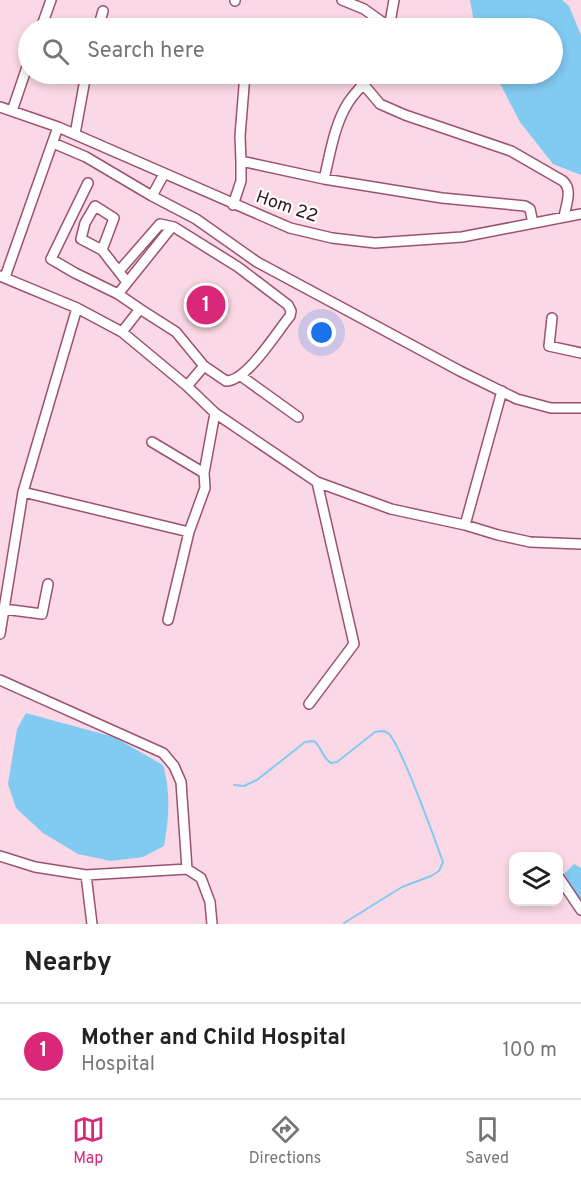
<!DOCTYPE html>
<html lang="en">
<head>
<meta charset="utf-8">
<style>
  body { margin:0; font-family:Overpass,sans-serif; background:#f6f6f6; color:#222 }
  .controls { position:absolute; right:18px; bottom:18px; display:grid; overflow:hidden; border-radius:12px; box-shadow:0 3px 9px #0003 }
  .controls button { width:54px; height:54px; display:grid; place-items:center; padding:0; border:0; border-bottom:2px solid #e0e0e0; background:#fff; color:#222; font:30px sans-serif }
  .you { position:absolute; left:322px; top:333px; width:21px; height:21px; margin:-15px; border:4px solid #fff; border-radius:50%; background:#1a73e8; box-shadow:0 0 0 9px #1a73e833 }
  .badge { display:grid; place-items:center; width:39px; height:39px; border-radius:50%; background:#db2777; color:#fff; font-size:20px; font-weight:700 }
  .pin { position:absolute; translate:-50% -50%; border:3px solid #fff; box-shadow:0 2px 6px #0006 }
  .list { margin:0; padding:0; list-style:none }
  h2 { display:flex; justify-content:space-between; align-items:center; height:78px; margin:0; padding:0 24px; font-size:26px }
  h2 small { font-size:20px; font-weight:400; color:#767676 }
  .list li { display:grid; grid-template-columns:39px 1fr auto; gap:18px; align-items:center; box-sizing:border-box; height:96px; padding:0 24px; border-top:2px solid #e0e0e0 }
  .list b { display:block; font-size:22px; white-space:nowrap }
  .list p { margin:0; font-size:20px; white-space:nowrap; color:#767676 }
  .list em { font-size:20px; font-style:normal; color:#767676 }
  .icon { flex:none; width:33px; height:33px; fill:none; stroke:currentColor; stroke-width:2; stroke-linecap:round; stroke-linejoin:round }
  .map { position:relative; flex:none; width:581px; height:924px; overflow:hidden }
  .search { position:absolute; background:#fff; box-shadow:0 3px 9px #0003; left:18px; right:18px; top:18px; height:66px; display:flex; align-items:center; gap:15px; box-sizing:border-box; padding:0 21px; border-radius:33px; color:#767676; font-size:22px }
  .sheet { height:174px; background:#fff }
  nav { display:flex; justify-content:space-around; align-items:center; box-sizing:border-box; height:84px; border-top:2px solid #e0e0e0; background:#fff; font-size:16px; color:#767676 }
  nav a { display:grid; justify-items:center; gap:3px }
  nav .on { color:#db2777 }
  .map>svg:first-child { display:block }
</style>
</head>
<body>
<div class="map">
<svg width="581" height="924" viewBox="0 0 581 924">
  <rect width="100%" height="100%" fill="#fbd8e5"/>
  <!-- water -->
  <path fill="#81caf1" d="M 470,0 L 562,0 L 569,6 L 581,35 L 581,175 L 553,164 L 520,122 L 495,74 L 552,74 L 552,28 L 475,28 Z
    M 26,713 L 114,737 L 163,765 C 171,792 169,819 164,846 L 143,857 L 111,861 L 78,854 L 43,833 L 16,808 L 8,784 L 17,729 Z
    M 574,864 L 581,868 L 581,902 L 563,875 Z"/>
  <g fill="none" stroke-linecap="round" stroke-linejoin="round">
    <!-- stream -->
    <path stroke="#81caf1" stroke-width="2" d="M 234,785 L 244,786 L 257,780 L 305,742 L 314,741 C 322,747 322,758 331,763 L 337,762 L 375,732 C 380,731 384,730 388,733 C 401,744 435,840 443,862 L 439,871 L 431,876 L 402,887 L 344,923"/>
    <defs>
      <path id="minor" d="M 342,0 L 364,9 L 389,27
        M 235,1 L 235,0
        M 41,28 L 51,0
        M 98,28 L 103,11
        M 389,28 L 394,0
        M 364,85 L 380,104 L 405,115 L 511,151 L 563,181 C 573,190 566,204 564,217
        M 0,107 L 58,127 L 290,228 L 332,238 L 375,243 L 462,237 L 581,214
        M 12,111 L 28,64
        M 75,134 L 86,74
        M 53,143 L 86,157 L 152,196 L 196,219 L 257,262 L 460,371 L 517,399 L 551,408 L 581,408
        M 241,161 L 240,136 L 245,74
        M 324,179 C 330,155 334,125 348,103 C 355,92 364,85 370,74
        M 88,183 L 51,259 L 75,273 L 118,294
        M 152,196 L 164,174
        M 233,205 L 241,181 L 241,161 L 324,179 L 442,198 L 525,206 L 530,209 L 533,223
        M 102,250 L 81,239 L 85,223 L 95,206 L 114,218 L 102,250 L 127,282
        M 119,271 L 160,224 L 174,227
        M 0,276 L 77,308 L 122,332 L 187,386 L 215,413 L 317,482 L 391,509 L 465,525 L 498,535 L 530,542 L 580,544
        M 5,277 L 58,127
        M 140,309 L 118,294 L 171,228 L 174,227 L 238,267 L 288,305 L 291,311 L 290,316 C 276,333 247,381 226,381 L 204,366
        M 552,318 L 549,346 L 581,353
        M 122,332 L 140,309 L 176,332 L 204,366 L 187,386
        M 241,376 L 298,417
        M 152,442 L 204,473
        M 23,492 L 189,532
        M 465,525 L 502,391
        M 4,609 L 42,614 L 48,584
        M 168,620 L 189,532 L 205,488 L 204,473 L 215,413
        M 0,634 L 23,492 L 77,308
        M 0,680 L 163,753 L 174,766 L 181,782 L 187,869
        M 309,704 L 354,644 L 317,482
        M 0,856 L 35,867 L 86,875 L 187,869 L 201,878 L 210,902 L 212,924
        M 86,875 L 92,924
        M 558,876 L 581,910"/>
    </defs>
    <!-- minor casing -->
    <use href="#minor" stroke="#9c5173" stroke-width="12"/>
    <!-- minor -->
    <use href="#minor" stroke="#fff" stroke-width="9"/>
  </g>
  <g text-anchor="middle" stroke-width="4.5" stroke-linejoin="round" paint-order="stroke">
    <!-- street labels -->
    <g font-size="18" fill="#301220" stroke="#fff">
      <text transform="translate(287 206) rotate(19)" y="6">Hom 22</text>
    </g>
  </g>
</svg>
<div class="controls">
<button><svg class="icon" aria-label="layers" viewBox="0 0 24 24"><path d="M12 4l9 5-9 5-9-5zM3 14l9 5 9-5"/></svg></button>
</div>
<div class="you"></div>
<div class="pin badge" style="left:206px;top:305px">1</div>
<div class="search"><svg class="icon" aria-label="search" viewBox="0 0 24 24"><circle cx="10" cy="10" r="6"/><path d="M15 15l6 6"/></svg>Search here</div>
</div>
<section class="sheet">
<h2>Nearby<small></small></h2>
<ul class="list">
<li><span class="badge">1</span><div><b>Mother and Child Hospital</b><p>Hospital</p></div><em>100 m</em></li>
</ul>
</section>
<nav>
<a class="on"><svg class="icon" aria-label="map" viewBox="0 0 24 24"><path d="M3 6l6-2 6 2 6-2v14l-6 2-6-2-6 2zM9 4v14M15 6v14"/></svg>Map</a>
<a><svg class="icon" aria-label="directions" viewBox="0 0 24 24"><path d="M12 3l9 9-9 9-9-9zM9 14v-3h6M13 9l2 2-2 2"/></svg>Directions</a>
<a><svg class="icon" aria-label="saved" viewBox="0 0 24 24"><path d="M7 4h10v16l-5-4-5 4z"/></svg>Saved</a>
</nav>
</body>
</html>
